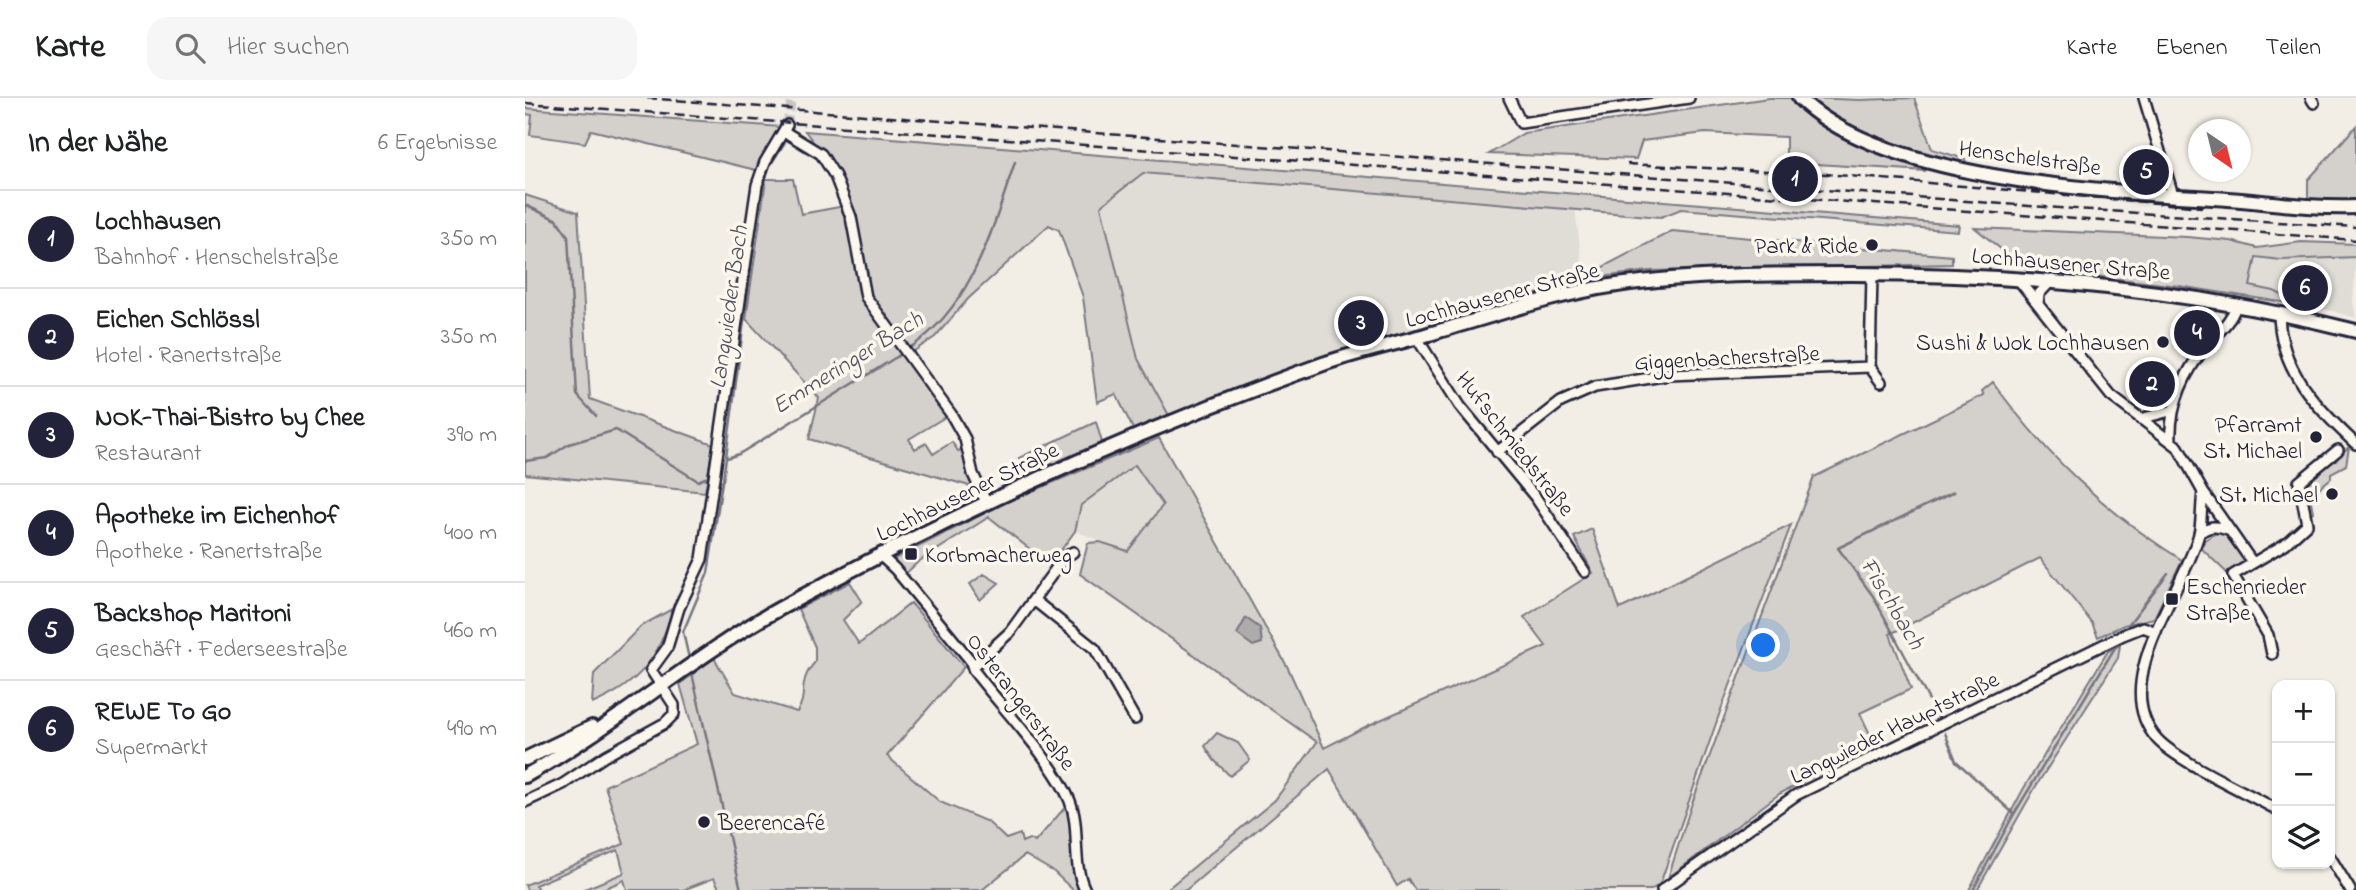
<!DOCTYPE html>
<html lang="de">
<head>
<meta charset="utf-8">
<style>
  body { margin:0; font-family:"Indie Flower",sans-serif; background:#f6f6f6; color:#202124 }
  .controls { position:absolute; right:21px; bottom:21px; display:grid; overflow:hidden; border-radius:14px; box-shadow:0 2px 5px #0004 }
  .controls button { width:63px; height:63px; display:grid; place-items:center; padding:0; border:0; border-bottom:2px solid #e0e0e0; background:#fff; color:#202124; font:35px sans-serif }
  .compass { position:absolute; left:1663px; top:21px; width:63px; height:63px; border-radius:50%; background:#fff; box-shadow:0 2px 5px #0004; rotate:145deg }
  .you { position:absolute; left:1239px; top:548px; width:24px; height:24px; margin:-18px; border:5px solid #fff; border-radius:50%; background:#1a73e8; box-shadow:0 0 0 10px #1a73e833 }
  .badge { display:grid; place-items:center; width:46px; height:46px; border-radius:50%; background:#22223b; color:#fff; font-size:23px; font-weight:700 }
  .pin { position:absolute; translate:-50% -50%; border:4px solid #fff; box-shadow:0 2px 7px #0006 }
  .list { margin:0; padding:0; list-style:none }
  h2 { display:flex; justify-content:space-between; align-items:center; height:91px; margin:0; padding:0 28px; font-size:30px }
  h2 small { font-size:23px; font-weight:400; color:#757577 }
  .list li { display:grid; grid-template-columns:46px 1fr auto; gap:21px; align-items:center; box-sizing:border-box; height:98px; padding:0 28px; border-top:2px solid #e0e0e0 }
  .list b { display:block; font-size:26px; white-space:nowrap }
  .list p { margin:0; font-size:23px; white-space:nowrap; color:#757577 }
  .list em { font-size:23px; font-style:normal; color:#757577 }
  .icon { flex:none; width:38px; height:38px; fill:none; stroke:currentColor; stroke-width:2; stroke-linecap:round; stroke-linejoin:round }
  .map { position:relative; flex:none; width:1831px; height:792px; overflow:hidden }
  header { display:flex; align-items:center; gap:42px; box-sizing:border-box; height:98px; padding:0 35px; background:#fff; border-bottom:2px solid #e0e0e0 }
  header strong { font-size:33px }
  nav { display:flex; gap:38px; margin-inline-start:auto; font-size:24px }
  .search { width:490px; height:63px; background:#f6f6f6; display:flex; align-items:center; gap:18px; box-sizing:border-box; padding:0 24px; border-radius:21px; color:#757577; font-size:26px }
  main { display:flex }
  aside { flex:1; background:#fff }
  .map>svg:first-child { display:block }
</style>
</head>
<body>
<header>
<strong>Karte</strong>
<div class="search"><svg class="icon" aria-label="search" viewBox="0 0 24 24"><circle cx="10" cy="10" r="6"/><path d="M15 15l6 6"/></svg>Hier suchen</div>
<nav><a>Karte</a><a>Ebenen</a><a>Teilen</a></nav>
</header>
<main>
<aside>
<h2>In der Nähe<small>6 Ergebnisse</small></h2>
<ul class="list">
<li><span class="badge">1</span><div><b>Lochhausen</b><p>Bahnhof · Henschelstraße</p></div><em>350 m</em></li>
<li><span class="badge">2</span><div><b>Eichen Schlössl</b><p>Hotel · Ranertstraße</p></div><em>350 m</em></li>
<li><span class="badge">3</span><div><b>NOK-Thai-Bistro by Chee</b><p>Restaurant</p></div><em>390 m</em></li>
<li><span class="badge">4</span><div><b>Apotheke im Eichenhof</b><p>Apotheke · Ranertstraße</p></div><em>400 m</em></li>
<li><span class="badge">5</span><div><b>Backshop Maritoni</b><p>Geschäft · Federseestraße</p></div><em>460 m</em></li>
<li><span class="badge">6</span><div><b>REWE To Go</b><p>Supermarkt</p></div><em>490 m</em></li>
</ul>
</aside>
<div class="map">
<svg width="1831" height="792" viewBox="0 0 1831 792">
  <rect width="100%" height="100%" fill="#f2eee5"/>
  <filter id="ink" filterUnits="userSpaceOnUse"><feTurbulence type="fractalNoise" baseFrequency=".0143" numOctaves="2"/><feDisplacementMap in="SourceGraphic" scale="14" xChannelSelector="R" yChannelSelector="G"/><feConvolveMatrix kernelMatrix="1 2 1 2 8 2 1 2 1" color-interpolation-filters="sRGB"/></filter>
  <g filter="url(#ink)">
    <!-- built -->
    <path fill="#e0dcd6" d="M 618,75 L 1050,110 L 1059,183 L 810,254 L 643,315 L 613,261 L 576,107 Z
      M 1731,159 L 1756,162 L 1831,159 L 1828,204 L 1831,220 L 1786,207 L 1783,210 L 1769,206 L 1769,203 L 1725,188 Z
      M 610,367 L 638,407 L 603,453 L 550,433 L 556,407 Z"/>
    <!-- green -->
    <path fill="#d4d1cc" stroke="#7b7a84" stroke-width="2" d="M 1244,0 L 1266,0 C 1306,35 1352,55 1401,73 L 1261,64 L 1261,39 L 1180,35 L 1117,43 L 1111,61 L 964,56 L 999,35 Z
      M 1285,0 L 1335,2 L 1389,0 L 1407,51 L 1440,61 L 1442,69 C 1401,58 1312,30 1285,0 Z
      M 0,10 L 257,29 L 239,54 L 231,72 L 66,32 L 60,45 L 5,37 L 7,17 L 0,16 Z
      M 1831,28 L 1831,104 L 1783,102 L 1783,82 Z
      M 280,33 L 1434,127 L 1433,133 L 1156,111 L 1136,119 L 618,75 L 576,108 L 613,261 L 646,321 L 610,335 L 591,296 L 572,304 L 558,199 L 534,132 L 524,127 L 443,201 L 410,239 L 383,257 L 348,208 L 313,76 Z
      M 241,81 L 268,81 L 276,116 L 320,108 L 334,185 L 425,316 L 384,341 L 390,351 L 401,345 L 408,356 L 427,344 L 433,353 L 441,350 L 451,390 L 284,341 L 294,300 L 221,221 Z
      M 0,97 L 53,114 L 65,301 L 188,346 L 180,394 L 0,376 Z
      M 1450,130 L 1662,139 L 1706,143 L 1732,150 L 1776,144 L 1831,146 L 1831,159 L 1756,162 L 1731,159 L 1725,188 L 1749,193 L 1769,203 L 1769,206 L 1654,188 L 1499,170 Z
      M 1147,133 L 1427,158 L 1427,166 L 1124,173 L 1076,179 L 1068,174 Z
      M 1468,284 C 1518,355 1584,417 1657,462 L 1629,520 L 1599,527 L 1573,539 L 1567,525 L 1515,460 L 1365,536 L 1386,591 L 1335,615 L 1350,647 L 1254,696 L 1143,780 L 1166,708 L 1289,379 L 1459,297 L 1457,293 Z
      M 571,324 L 578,348 L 505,377 L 494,360 Z
      M 634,340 L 763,570 L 799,650 L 844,627 L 1021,548 L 999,519 L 1068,475 L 1049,439 L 1067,431 L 1095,511 L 1266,427 L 1195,614 L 1135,786 L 1126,792 L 890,792 L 883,781 L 872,788 L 804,671 L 661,792 L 641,792 L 750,702 L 792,644 L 555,476 L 563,445 L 575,444 L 603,453 L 638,407 L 610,367 L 556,407 L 550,433 L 525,467 L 464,419 L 393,464 L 377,479 L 365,463 L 486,402 Z
      M 1824,349 L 1821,367 L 1806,375 L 1806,380 L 1785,398 L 1788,414 L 1782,418 L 1777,387 Z
      M 1692,435 L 1700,436 L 1722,463 L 1703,476 L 1676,450 L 1680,442 Z
      M 459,476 L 474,485 L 455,502 L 445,486 Z
      M 325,484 L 337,503 L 318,522 L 334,546 L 386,505 L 439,569 L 362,658 L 415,704 L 463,724 L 481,741 L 495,736 L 497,744 L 504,741 L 510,744 L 549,699 C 558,730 554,761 563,792 L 548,792 L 529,774 L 500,757 L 457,792 L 195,792 L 189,780 L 158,792 L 102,792 L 99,782 L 76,792 L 57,792 L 99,775 L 93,752 L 10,787 L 14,792 L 2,792 L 0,787 L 99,746 L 80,688 L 172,646 L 155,586 L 189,560 L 210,595 L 272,614 C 284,595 271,586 290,564 L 290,549 L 273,511 Z
      M 147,511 C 135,560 114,586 67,606 L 69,576 L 116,528 Z
      M 1595,547 L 1593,560 L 1511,688 L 1452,792 L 1444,792 L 1499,690 L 1583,553 Z
      M 692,635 L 713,645 L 725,662 L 705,678 L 689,662 L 680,648 Z"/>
    <!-- water -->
    <path fill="#aeabad" stroke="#76747f" stroke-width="2" d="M 721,520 L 735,530 L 737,545 L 728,548 L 712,536 Z"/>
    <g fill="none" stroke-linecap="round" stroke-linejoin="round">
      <!-- stream -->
      <path stroke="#76747f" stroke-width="2.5" d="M 0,107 L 32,122 L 43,138 L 52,297 L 71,318
        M 383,251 C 447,210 467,132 490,64
        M 202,360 L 214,356 L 378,255
        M 0,363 L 22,360 L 44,346 L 91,332 L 173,383 L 180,380 L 197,384 L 183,475 L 158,534 L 165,565
        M 198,382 L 236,94 L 244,69 L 260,44
        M 1603,527 L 1643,475
        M 166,571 L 216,792
        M 1413,619 L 1348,498 L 1313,450 L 1429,394
        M 1420,635 L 1431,663 L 1489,716
        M 1448,792 L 1489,716 L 1591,548"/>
      <!-- minor-tunnel -->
      <path stroke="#c8c5c3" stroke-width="9" stroke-dasharray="9 4.5" stroke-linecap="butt" d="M 262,27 L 267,0"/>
      <defs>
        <path id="minor" d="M 984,0 L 996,25 L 1164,0
          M 1619,0 L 1648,97
          M 1786,0 L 1789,5
          M 260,34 L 296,56 L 310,78 L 326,119 L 341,199 L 426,316 L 440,341 L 448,376 L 461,404
          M 1492,180 L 1586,298 L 1653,349 L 1678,394 L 1727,464
          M 1513,206 L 1514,196 L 1527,182
          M 1754,214 C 1754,271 1791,309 1831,346
          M 892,240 L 935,308 L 1011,400 L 1060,474
          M 1345,269 L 1356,284
          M 1615,321 L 1645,313
          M 1646,343 C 1644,307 1660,272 1684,245 C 1696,231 1706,223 1712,206
          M 972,354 L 1036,304 L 1070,289 L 1144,277 L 1345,269 L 1347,176
          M 1678,394 C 1676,407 1677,423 1674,436 C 1659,493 1582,585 1632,641 C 1653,664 1723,695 1752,712
          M 1674,435 C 1684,428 1691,427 1702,432
          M 356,458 L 370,471 L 445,562 L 449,573 C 477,610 528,662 545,703 C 556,732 546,764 560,792
          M 510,503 L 570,551 L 610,621
          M 1747,556 L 1743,537 L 1708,477 L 1760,446 L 1782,426 L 1774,384 L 1813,352
          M 449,567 L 485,534 L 538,461 L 548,454
          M 0,704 L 38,686 L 80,658 L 140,625 L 149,616 L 149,607 L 126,572 L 142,550 L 154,510 L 177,461 L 232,87 L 240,64 L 262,27
          M 1805,759 L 1825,792
          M 1137,792 L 1271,697 L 1598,537 L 1618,529 L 1631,534"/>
        <path id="major" d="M 1274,0 C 1359,84 1587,94 1703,101 C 1745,104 1789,111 1831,109
          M 0,661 L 67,629
          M 0,678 C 89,629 165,560 254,511 C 428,415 611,333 798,266 C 835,253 874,245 911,234 C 971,217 1030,196 1092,187 C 1169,176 1248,176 1326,176 C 1497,176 1664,191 1831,233"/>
      </defs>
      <!-- minor casing -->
      <use href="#minor" stroke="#22223b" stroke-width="14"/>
      <!-- major casing -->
      <use href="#major" stroke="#22223b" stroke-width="18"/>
      <!-- minor -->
      <use href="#minor" stroke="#fbf7ec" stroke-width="9"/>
      <!-- major -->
      <use href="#major" stroke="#fbf7ec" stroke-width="12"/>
      <!-- rail -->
      <path stroke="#22223b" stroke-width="2.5" stroke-dasharray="10 5" stroke-linecap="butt" d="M 122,0 L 1504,108 L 1831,129
        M 0,5 L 1831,142
        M 1102,66 L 1301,76 L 1677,109"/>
    </g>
  </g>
  <!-- markers -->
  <g fill="#22223b" stroke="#fbf7ec" stroke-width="2.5">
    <circle cx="1347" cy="147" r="7"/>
    <circle cx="1638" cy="244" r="7"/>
    <circle cx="1791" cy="339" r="7"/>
    <circle cx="1807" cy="396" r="7"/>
    <rect x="379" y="449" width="14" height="14" rx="3.5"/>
    <rect x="1640" y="494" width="14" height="14" rx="3.5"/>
    <circle cx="179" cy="724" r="7"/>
  </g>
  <g text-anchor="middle" stroke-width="7" stroke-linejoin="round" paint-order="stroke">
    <!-- street labels -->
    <g font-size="23" fill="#22223b" stroke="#fbf7ec">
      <text transform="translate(1505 59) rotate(8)" y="8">Henschelstraße</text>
      <text transform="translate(1546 165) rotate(5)" y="8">Lochhausener Straße</text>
      <text transform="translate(977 196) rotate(-15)" y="8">Lochhausener Straße</text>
      <text transform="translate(1202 259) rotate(-3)" y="8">Giggenbacherstraße</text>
      <text transform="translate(991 345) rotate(52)" y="8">Hufschmiedstraße</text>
      <text transform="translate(442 393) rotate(-26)" y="8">Lochhausener Straße</text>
      <text transform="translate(497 603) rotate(53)" y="8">Osterangerstraße</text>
      <text transform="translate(1369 629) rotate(-26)" y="8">Langwieder Hauptstraße</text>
    </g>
    <!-- poi labels -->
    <g font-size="23" fill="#22223b" stroke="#fbf7ec" text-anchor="end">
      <text x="1333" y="155">Park &amp; Ride</text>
      <text x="1624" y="252">Sushi &amp; Wok Lochhausen</text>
      <text x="1777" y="334">Pfarramt<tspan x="1777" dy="26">St. Michael</tspan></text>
      <text x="1793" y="404">St. Michael</text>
      <text x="400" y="464" text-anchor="start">Korbmacherweg</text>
      <text x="1661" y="496" text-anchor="start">Eschenrieder<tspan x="1661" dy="26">Straße</tspan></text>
      <text x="193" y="732" text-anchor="start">Beerencafé</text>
    </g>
    <!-- water labels -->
    <g font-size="24" font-style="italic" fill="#535263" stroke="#fbf7ec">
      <text transform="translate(203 209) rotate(-82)" y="8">Langwieder Bach</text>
      <text transform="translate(322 264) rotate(-32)" y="8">Emmeringer Bach</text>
      <text transform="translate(1368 505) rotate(59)" y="8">Fischbach</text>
    </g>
  </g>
</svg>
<div class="controls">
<button>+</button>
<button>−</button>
<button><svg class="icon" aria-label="layers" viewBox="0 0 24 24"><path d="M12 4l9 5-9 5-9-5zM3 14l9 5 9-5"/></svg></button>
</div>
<svg class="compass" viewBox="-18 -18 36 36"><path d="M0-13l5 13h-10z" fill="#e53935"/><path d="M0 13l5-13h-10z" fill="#757577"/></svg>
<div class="you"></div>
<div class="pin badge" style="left:1270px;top:81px">1</div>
<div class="pin badge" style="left:1627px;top:286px">2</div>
<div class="pin badge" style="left:836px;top:225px">3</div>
<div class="pin badge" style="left:1672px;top:235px">4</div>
<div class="pin badge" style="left:1621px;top:74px">5</div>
<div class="pin badge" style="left:1780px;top:190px">6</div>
</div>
</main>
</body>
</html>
